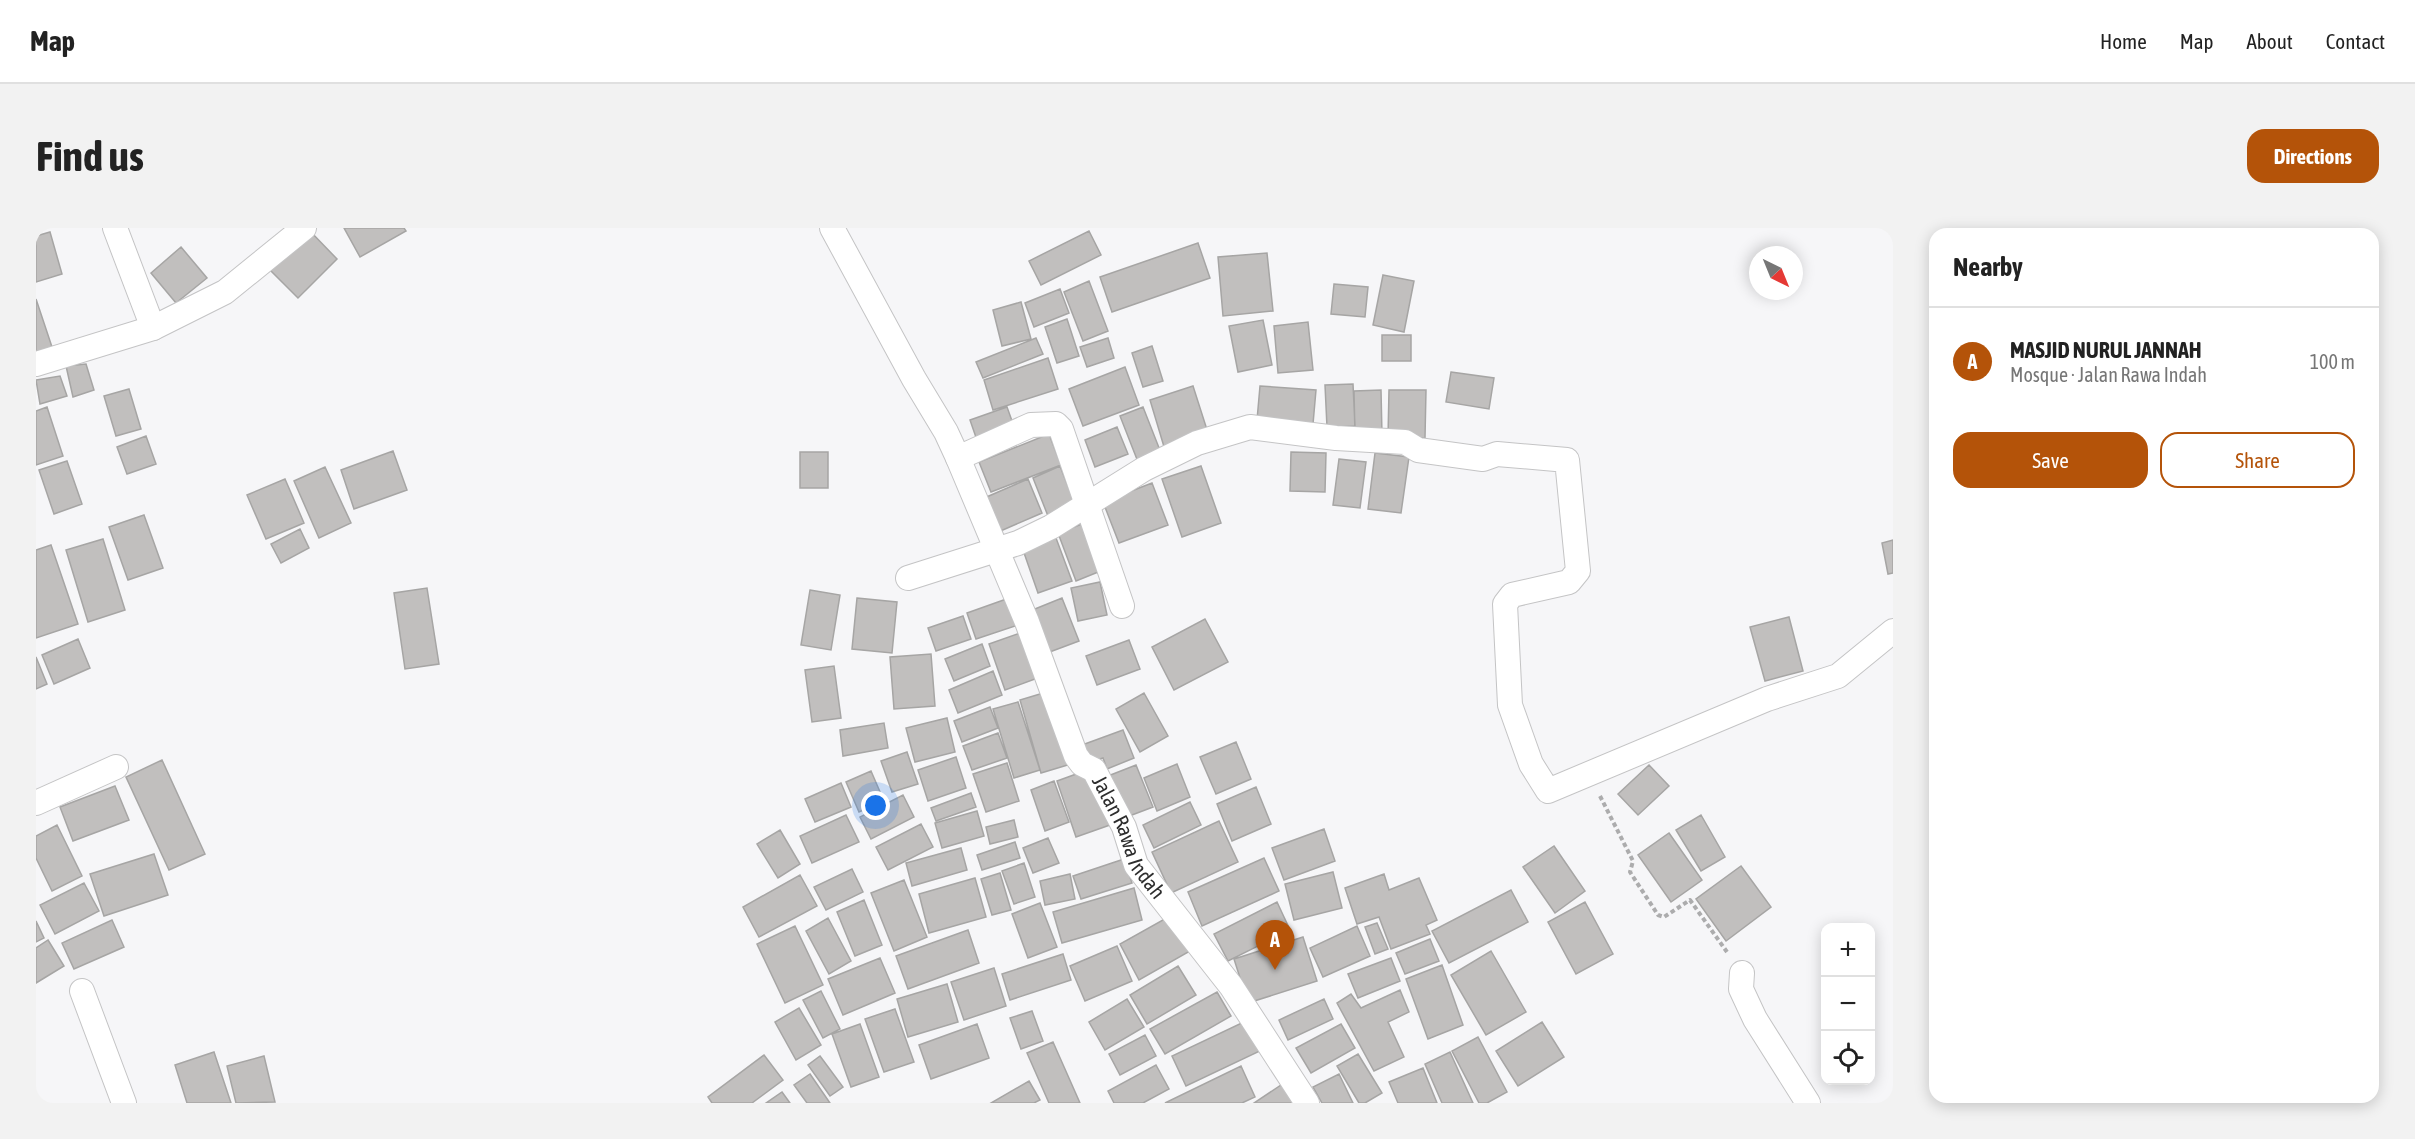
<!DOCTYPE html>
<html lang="en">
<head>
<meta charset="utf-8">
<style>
  body { margin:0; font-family:"Asap Condensed",sans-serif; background:#f2f2f2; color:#222 }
  .controls { position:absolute; right:18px; bottom:18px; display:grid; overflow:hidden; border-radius:12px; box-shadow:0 3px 15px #0003 }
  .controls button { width:54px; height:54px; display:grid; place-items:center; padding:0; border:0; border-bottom:2px solid #e0e0e0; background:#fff; color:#222; font:30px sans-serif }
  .compass { position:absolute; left:1713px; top:18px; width:54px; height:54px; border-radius:50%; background:#fff; box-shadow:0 3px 15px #0003; rotate:137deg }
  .you { position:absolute; left:840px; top:578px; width:21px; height:21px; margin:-15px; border:4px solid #fff; border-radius:50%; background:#1a73e8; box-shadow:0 0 0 9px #1a73e833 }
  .badge { display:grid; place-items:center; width:39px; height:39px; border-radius:50%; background:#b45309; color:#fff; font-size:20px; font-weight:700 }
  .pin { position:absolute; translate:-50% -50px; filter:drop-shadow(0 2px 3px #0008) }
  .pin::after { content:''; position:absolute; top:32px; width:21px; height:18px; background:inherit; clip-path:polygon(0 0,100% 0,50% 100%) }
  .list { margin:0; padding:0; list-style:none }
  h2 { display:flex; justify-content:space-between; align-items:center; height:78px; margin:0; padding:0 24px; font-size:26px }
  h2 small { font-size:20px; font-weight:400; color:#767676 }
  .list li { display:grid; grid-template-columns:39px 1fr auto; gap:18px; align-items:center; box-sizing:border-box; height:108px; padding:0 24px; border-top:2px solid #e0e0e0 }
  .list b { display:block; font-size:22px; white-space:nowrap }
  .list p { margin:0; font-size:20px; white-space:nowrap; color:#767676 }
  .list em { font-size:20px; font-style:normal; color:#767676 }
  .actions { display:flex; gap:12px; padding:18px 24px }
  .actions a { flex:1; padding:14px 0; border:2px solid #b45309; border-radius:18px; text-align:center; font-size:21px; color:#b45309 }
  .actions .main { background:#b45309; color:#fff }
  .icon { flex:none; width:33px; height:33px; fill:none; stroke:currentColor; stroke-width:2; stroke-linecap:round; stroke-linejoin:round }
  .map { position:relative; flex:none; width:1857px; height:875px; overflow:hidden; border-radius:18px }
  header { display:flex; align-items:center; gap:36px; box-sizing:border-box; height:84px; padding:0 30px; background:#fff; border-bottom:2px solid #e0e0e0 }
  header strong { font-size:28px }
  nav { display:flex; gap:33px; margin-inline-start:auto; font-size:21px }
  .intro { display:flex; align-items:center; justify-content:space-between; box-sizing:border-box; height:144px; padding:0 36px }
  h1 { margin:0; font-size:42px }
  .button { padding:15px 27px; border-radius:18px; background:#b45309; color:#fff; font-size:21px; font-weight:700 }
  main { display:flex; gap:36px; padding:0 36px }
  aside { flex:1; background:#fff; border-radius:18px; box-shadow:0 3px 15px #0003 }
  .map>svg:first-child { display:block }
</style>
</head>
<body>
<header>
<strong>Map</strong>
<nav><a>Home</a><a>Map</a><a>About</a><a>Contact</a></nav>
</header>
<div class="intro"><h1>Find us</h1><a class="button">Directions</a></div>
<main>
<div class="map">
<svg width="1857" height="875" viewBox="0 0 1857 875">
  <rect width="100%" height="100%" fill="#f6f6f8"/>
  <!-- building -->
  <path fill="#c1bfbe" stroke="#a6a5a4" stroke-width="1.5" d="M 271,0 L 301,31 L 262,70 L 232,40 Z
    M 308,0 L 368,0 L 370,3 L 324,29 Z
    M 1053,3 L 1065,27 L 1005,57 L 993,33 Z
    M 14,4 L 26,46 L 0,54 L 0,8 Z
    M 1162,15 L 1174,50 L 1076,84 L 1064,49 Z
    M 145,19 L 171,50 L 140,75 L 115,45 Z
    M 1231,25 L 1237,83 L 1187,88 L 1182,29 Z
    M 1347,47 L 1378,53 L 1368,104 L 1337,97 Z
    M 1053,53 L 1072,103 L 1047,113 L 1028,64 Z
    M 1298,56 L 1332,59 L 1329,89 L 1295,86 Z
    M 1024,61 L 1033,85 L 998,99 L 989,75 Z
    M 0,71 L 16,119 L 0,124 Z
    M 985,74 L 995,111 L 966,118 L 957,82 Z
    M 1031,91 L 1043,128 L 1021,135 L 1009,99 Z
    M 1227,92 L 1236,137 L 1202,144 L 1193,98 Z
    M 1272,94 L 1277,142 L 1242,145 L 1238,98 Z
    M 1346,107 L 1375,107 L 1375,133 L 1346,133 Z
    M 1000,110 L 1007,126 L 947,150 L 940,134 Z
    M 1072,110 L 1078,130 L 1051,139 L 1044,119 Z
    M 1116,118 L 1127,153 L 1107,159 L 1096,125 Z
    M 1012,130 L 1022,161 L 957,182 L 948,152 Z
    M 50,136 L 58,162 L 37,169 L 30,138 Z
    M 1089,139 L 1103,177 L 1047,198 L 1033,161 Z
    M 1415,144 L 1458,150 L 1453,181 L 1410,174 Z
    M 24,148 L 31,168 L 4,176 L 0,152 Z
    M 1317,156 L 1319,198 L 1291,199 L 1289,157 Z
    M 1157,158 L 1173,208 L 1129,222 L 1114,172 Z
    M 1224,158 L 1280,162 L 1277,196 L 1221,192 Z
    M 93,161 L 105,201 L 80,208 L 68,168 Z
    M 1345,162 L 1346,207 L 1319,208 L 1318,163 Z
    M 1353,162 L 1390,162 L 1389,210 L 1352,209 Z
    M 11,179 L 27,228 L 0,237 L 0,183 Z
    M 971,179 L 980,204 L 943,218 L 934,192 Z
    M 1107,179 L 1127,230 L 1104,239 L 1084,188 Z
    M 1081,199 L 1092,226 L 1059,239 L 1049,212 Z
    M 1013,206 L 1025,237 L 955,264 L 943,234 Z
    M 110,208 L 120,236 L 91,246 L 81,219 Z
    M 357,223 L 371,262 L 318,281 L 305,242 Z
    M 764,224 L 792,224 L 792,260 L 764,260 Z
    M 1255,224 L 1290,225 L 1289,264 L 1254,263 Z
    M 1339,225 L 1373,229 L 1365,285 L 1332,281 Z
    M 1303,231 L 1330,234 L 1324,280 L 1297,277 Z
    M 31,233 L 46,276 L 18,286 L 3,242 Z
    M 1024,238 L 1039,276 L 1012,288 L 997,250 Z
    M 1165,238 L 1185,295 L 1146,309 L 1126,251 Z
    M 289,239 L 315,295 L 283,310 L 258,253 Z
    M 249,251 L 268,295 L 230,311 L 211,267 Z
    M 992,251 L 1006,285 L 960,305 L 946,271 Z
    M 1116,255 L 1132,297 L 1083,315 L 1067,274 Z
    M 108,287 L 127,340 L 92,352 L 73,299 Z
    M 1054,293 L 1072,340 L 1040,353 L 1022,305 Z
    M 264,301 L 273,320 L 245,335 L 235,316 Z
    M 1020,310 L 1036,353 L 1002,365 L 987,322 Z
    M 67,311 L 89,382 L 52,394 L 30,322 Z
    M 1857,312 L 1857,345 L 1852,346 L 1846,315 Z
    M 15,317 L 42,396 L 0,410 L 0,322 Z
    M 1064,354 L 1071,387 L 1042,393 L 1035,360 Z
    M 391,360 L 403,436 L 369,441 L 358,365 Z
    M 774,362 L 804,367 L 795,422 L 765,417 Z
    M 976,369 L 985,396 L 940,411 L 931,385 Z
    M 821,370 L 861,374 L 856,425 L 816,421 Z
    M 1026,370 L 1043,413 L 1011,425 L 994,383 Z
    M 927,388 L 935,411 L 900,423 L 892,400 Z
    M 1753,389 L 1767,443 L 1729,453 L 1714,399 Z
    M 1169,391 L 1192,434 L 1138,462 L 1116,419 Z
    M 990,403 L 1007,448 L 969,462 L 953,416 Z
    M 42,411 L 54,440 L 18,456 L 6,427 Z
    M 1093,412 L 1104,441 L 1061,457 L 1050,428 Z
    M 946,416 L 954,438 L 918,453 L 909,431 Z
    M 895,426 L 899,478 L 858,481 L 854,429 Z
    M 0,429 L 11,456 L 0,461 Z
    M 798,438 L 805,490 L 776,494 L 769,442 Z
    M 957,443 L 966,467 L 922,485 L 913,462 Z
    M 1014,463 L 1035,536 L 1005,545 L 984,472 Z
    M 1108,465 L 1132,508 L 1104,524 L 1080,481 Z
    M 982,474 L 1004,542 L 978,550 L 957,481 Z
    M 954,479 L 962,500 L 926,514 L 918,493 Z
    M 911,490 L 919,524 L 879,534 L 870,500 Z
    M 848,495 L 852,520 L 807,528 L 804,502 Z
    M 1087,502 L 1098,530 L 1071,541 L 1067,530 L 1051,535 L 1046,517 Z
    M 962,505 L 971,530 L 936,542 L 927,518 Z
    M 1200,514 L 1215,551 L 1180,566 L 1164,529 Z
    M 871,524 L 882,556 L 856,564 L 845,533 Z
    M 920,529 L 930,560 L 892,573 L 882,542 Z
    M 126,532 L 169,626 L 133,642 L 90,549 Z
    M 971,535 L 983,573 L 950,584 L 937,546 Z
    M 1141,536 L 1154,569 L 1121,583 L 1108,550 Z
    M 1100,537 L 1117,579 L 1088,590 L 1072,548 Z
    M 1613,537 L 1633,558 L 1602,587 L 1582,566 Z
    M 1054,541 L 1074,597 L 1040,609 L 1021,553 Z
    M 835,543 L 848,573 L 823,584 L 810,554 Z
    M 1018,553 L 1033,594 L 1009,603 L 995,562 Z
    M 805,555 L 815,579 L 779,594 L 769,571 Z
    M 79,558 L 93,592 L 37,613 L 24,579 Z
    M 1220,559 L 1235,596 L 1196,613 L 1181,576 Z
    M 935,565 L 940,579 L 900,593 L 895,580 Z
    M 867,567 L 878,589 L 835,611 L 824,589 Z
    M 1154,574 L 1165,597 L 1118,620 L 1107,597 Z
    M 941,583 L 948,608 L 906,620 L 899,595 Z
    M 810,587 L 823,614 L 776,635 L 764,608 Z
    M 1665,587 L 1689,629 L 1665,643 L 1640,602 Z
    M 978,592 L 982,609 L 954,616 L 950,599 Z
    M 1183,593 L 1202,634 L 1135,665 L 1116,624 Z
    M 885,596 L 897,619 L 852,642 L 840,619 Z
    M 21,597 L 46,648 L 16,663 L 0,630 L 0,608 Z
    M 1288,601 L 1299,633 L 1248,652 L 1236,620 Z
    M 744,602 L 764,636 L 742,650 L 721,616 Z
    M 1633,605 L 1666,652 L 1635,674 L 1602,627 Z
    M 1012,610 L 1023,635 L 997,645 L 987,620 Z
    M 979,614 L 984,630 L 946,642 L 941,627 Z
    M 1518,618 L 1549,663 L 1519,685 L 1487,639 Z
    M 925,620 L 931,642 L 876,658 L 870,635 Z
    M 118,626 L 132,667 L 68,688 L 54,646 Z
    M 1228,630 L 1243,663 L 1166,698 L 1152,664 Z
    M 1088,631 L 1096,655 L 1045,671 L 1037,648 Z
    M 988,635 L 999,669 L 978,676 L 966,643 Z
    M 1705,638 L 1735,679 L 1690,713 L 1660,671 Z
    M 816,641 L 827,664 L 790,682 L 778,659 Z
    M 1297,644 L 1306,680 L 1258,692 L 1249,656 Z
    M 964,645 L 975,682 L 956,687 L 945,651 Z
    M 1034,646 L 1039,671 L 1009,677 L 1004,653 Z
    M 1348,646 L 1353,662 L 1383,650 L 1401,692 L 1390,697 L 1394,706 L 1355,721 L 1343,689 L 1321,696 L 1309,660 Z
    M 764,647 L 781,678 L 723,709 L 707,679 Z
    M 939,650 L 950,689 L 893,705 L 883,666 Z
    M 868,652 L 891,709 L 858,723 L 835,665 Z
    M 48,655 L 63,683 L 19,706 L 4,677 Z
    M 1098,660 L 1106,692 L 1026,715 L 1017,684 Z
    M 1475,662 L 1492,694 L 1413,735 L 1396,703 Z
    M 828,672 L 846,717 L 819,728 L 801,684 Z
    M 1241,674 L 1254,702 L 1192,733 L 1178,706 Z
    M 1549,674 L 1577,726 L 1540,746 L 1512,694 Z
    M 1004,675 L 1021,719 L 992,730 L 976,686 Z
    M 1134,688 L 1154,723 L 1103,752 L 1084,716 Z
    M 792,690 L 815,733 L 793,746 L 770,703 Z
    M 76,692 L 88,719 L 38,741 L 26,715 Z
    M 0,693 L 8,710 L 0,714 Z
    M 1341,695 L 1352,721 L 1339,726 L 1329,699 Z
    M 759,698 L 787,757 L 749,775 L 721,716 Z
    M 1321,698 L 1334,728 L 1287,749 L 1274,720 Z
    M 932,702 L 943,735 L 872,761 L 860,728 Z
    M 1267,709 L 1281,753 L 1212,775 L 1198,731 Z
    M 1394,711 L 1403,733 L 1369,746 L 1360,725 Z
    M 12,712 L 28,738 L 0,755 L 0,720 Z
    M 1081,718 L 1096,753 L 1049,773 L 1034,738 Z
    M 1455,723 L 1490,784 L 1450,807 L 1415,747 Z
    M 1027,726 L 1035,752 L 974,772 L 966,746 Z
    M 844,730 L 859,765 L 807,787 L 792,751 Z
    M 1355,730 L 1364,753 L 1322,770 L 1312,746 Z
    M 1406,737 L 1427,797 L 1392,811 L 1370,751 Z
    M 1142,738 L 1160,767 L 1111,796 L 1094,767 Z
    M 958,740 L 970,778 L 928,792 L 915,754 Z
    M 911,756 L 922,794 L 872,809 L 861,771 Z
    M 1364,762 L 1373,784 L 1352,794 L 1368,829 L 1338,843 L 1301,775 L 1315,766 L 1325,780 Z
    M 785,763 L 804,801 L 787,810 L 767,772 Z
    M 1181,764 L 1195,788 L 1129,826 L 1114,801 Z
    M 1091,771 L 1108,799 L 1069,822 L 1053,794 Z
    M 1288,771 L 1297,791 L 1252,812 L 1243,792 Z
    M 763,780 L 785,817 L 760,832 L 739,794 Z
    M 859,781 L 878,834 L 848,844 L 829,791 Z
    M 996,783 L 1007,813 L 985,821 L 974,790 Z
    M 1212,792 L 1226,822 L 1150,858 L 1136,828 Z
    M 1506,794 L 1528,829 L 1482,858 L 1460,823 Z
    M 824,796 L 843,849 L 815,859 L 796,806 Z
    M 941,796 L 953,830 L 895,851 L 883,817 Z
    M 1305,796 L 1319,820 L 1275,845 L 1260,820 Z
    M 1109,807 L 1120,828 L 1084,847 L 1073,826 Z
    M 1442,809 L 1471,864 L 1451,875 L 1443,875 L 1416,823 Z
    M 1017,814 L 1044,875 L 1013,875 L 991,825 Z
    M 178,824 L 195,875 L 151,875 L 139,837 Z
    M 1414,824 L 1437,875 L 1406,875 L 1389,836 Z
    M 1322,826 L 1346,865 L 1329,875 L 1323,875 L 1301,838 Z
    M 728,827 L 747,852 L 716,875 L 676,875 L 672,869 Z
    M 228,828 L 239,874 L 200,875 L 191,838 Z
    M 784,828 L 807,859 L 794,868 L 772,837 Z
    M 1120,837 L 1133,861 L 1107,875 L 1078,875 L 1072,863 Z
    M 1205,838 L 1219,869 L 1206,875 L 1129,875 Z
    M 1387,840 L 1401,875 L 1362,875 L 1353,854 Z
    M 774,846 L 794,875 L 771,875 L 758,857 Z
    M 1303,846 L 1317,875 L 1286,875 L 1277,859 Z
    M 993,853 L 1004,872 L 998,875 L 955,875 Z
    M 1248,855 L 1261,875 L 1218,875 Z
    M 746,864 L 754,875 L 730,875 Z"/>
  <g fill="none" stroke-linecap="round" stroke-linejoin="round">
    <defs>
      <g id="street">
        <path d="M 79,0 L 117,100"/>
        <path d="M 796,0 L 878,151 L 910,204 L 922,230 L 995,197 L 1020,196 L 1025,201 L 1086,378"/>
        <path d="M 0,136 L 117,100 L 189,64 L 268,0"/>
        <path id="s1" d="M 922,230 L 991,394 L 1040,528 L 1046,536 L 1058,542 L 1088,599 L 1100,637 L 1195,758 L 1271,875"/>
        <path d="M 872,350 L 982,315 L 1015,299 L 1108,241 L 1161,215 L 1214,199 L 1300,210 L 1369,214 L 1382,222 L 1447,231 L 1461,226 L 1531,232 L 1542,343 L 1533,354 L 1476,367 L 1469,376 L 1474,477 L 1495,536 L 1512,563 L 1731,471 L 1802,448 L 1857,403"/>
        <path d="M 0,575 L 80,539"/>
        <path d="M 1706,745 L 1705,761 L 1719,791 L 1772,875"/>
        <path d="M 46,763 L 88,875"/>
      </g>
    </defs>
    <!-- street casing -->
    <use href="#street" stroke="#c4c4c5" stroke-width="26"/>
    <!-- path -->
    <path stroke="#acacad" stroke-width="4" stroke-dasharray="4.5 3" stroke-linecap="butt" d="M 1564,568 L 1597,633 L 1594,644 L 1622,687 L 1628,689 L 1654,672 L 1691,724"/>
    <!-- street -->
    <use href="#street" stroke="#fff" stroke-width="24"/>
  </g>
  <g text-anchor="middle" stroke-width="4.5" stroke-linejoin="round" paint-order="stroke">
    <!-- street labels -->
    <g font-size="21" fill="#2e2e2e" stroke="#f6f6f8">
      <text dy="7" stroke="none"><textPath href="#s1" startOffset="420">Jalan Rawa Indah</textPath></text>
    </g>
  </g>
</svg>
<div class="controls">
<button>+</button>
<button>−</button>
<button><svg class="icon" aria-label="locate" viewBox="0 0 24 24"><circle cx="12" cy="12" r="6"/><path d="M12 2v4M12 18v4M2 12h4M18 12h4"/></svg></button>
</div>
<svg class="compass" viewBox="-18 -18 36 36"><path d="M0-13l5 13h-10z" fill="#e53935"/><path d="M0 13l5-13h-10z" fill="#767676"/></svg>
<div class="you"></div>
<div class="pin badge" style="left:1239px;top:742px">A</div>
</div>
<aside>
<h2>Nearby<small></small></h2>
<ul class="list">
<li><span class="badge">A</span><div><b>MASJID NURUL JANNAH</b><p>Mosque · Jalan Rawa Indah</p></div><em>100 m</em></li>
</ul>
<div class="actions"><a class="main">Save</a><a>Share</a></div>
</aside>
</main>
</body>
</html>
